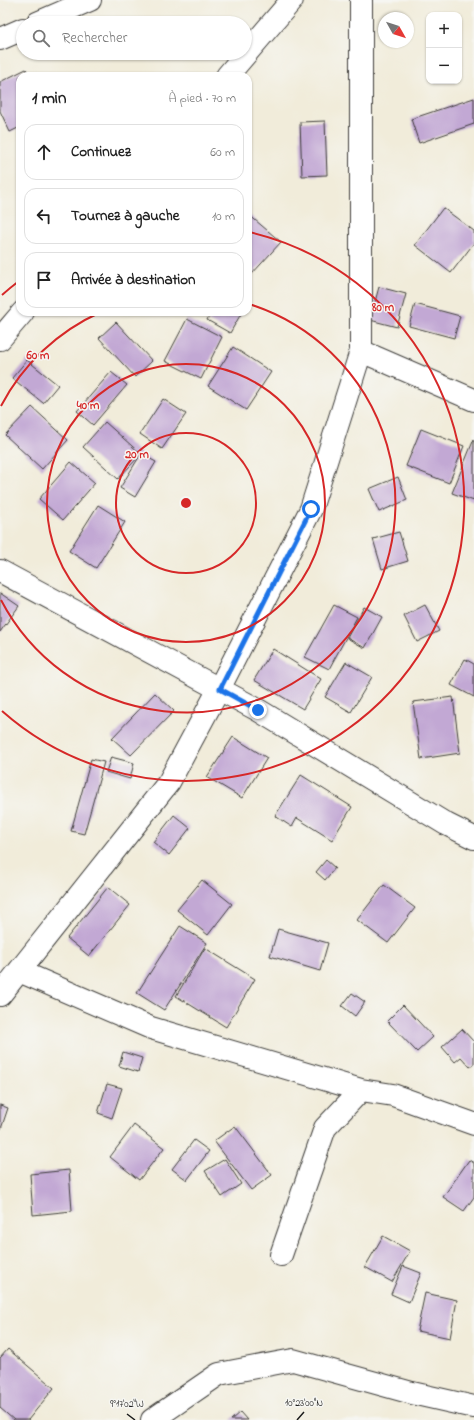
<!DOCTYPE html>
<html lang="fr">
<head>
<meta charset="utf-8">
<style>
  body { margin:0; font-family:"Indie Flower",sans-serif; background:#f6f6f6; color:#222 }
  .controls { position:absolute; right:12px; top:12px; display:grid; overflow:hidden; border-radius:8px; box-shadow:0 1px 3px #0004 }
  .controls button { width:36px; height:36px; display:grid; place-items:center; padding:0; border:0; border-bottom:1px solid #e0e0e0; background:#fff; color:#222; font:20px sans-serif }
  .compass { position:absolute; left:378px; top:12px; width:36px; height:36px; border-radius:50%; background:#fff; box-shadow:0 1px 3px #0004; rotate:129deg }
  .stop { position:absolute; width:12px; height:12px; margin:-9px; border:3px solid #1a73e8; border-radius:50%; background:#fff }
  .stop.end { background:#1a73e8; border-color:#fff; box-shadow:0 1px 4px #0008 }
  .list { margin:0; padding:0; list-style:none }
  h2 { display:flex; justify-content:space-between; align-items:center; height:52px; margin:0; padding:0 16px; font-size:17px }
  h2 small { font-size:13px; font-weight:400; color:#767676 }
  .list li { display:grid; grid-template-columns:26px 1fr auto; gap:12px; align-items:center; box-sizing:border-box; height:56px; margin:0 8px 8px; padding:0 8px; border:1px solid #e0e0e0; border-radius:12px }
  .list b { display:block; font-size:15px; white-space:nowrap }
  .list em { font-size:13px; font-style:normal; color:#767676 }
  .icon { flex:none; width:22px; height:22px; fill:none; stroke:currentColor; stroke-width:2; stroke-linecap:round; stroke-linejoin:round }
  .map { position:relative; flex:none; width:474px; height:1420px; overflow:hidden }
  .search { position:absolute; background:#fff; box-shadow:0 1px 3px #0004; left:16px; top:16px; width:236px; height:44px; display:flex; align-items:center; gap:10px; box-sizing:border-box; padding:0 14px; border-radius:22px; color:#767676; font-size:15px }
  .panel { position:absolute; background:#fff; box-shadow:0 1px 3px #0004; left:16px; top:72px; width:236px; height:244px; border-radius:12px }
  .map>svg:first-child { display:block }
</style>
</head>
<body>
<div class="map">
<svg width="474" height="1420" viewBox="0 0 474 1420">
  <rect width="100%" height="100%" fill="#f6f6f2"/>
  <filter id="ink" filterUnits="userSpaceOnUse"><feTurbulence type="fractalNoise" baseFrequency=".025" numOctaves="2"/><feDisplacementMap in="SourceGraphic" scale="8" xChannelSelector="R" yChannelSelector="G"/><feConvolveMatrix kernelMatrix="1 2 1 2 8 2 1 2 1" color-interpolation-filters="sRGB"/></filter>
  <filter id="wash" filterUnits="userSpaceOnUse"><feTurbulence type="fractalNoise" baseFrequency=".012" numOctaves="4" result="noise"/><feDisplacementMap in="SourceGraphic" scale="16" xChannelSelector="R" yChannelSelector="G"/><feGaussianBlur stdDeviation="0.9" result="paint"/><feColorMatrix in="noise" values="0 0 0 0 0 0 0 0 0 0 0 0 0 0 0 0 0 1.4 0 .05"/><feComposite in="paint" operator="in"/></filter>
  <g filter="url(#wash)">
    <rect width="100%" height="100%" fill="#f1ecda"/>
    <g id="blocks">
      <!-- building -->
      <path fill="#c2a8d4" d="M 26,69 L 30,76 L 20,76 L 20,127 L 10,132 L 0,111 L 0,82 Z
        M 474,98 L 474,124 L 419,143 L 411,119 Z
        M 325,121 L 327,175 L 302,176 L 300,122 Z
        M 443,208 L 474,231 L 474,243 L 451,273 L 415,245 Z
        M 248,214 L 281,242 L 251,275 L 248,272 Z
        M 379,287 L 406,294 L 397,327 L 370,320 Z
        M 415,304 L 460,316 L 454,338 L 409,326 Z
        M 211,312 L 242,312 L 230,333 L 207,320 Z
        M 187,319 L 222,337 L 201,379 L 165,361 Z
        M 116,322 L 152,361 L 135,377 L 99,338 Z
        M 233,347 L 271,372 L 246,410 L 208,386 Z
        M 27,360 L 58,385 L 43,403 L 12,378 Z
        M 111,372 L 127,385 L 93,425 L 77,411 Z
        M 163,399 L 186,414 L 162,449 L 140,434 Z
        M 32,407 L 68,440 L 42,469 L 5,435 Z
        M 105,422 L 141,454 L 118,479 L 83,447 Z
        M 421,429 L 464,446 L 449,483 L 406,466 Z
        M 474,439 L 474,501 L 452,493 Z
        M 141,454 L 156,462 L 135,497 L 120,488 Z
        M 71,462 L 95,483 L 63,520 L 39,499 Z
        M 398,477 L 407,500 L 379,512 L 369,489 Z
        M 98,505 L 125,522 L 96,568 L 69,551 Z
        M 399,532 L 408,561 L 382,569 L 373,539 Z
        M 0,593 L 19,606 L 0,632 Z
        M 334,605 L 357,617 L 329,669 L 305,657 Z
        M 425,605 L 439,631 L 417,642 L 404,616 Z
        M 364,607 L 382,617 L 365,648 L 347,638 Z
        M 273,649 L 321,679 L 303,709 L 254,680 Z
        M 465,659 L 474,664 L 474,697 L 451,685 Z
        M 346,662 L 372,677 L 351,712 L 325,697 Z
        M 155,693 L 174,711 L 131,755 L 112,738 Z
        M 453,697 L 460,753 L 421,759 L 413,702 Z
        M 233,737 L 267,758 L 242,798 L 207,777 Z
        M 111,757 L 134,763 L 130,779 L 106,772 Z
        M 91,759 L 104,762 L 84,834 L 71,831 Z
        M 301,775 L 352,807 L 332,840 L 297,818 L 292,827 L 275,816 Z
        M 174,815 L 190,828 L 169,855 L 153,842 Z
        M 326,860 L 335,868 L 325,880 L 316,872 Z
        M 202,880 L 232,904 L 208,935 L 177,910 Z
        M 384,885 L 415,908 L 388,943 L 357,920 Z
        M 108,887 L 130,905 L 89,956 L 67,938 Z
        M 180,926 L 207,943 L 164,1010 L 137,993 Z
        M 278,929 L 328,943 L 320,971 L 270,956 Z
        M 205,948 L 255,979 L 226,1027 L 176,996 Z
        M 352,993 L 365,1002 L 355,1016 L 342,1006 Z
        M 403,1005 L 433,1037 L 417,1052 L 387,1021 Z
        M 462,1029 L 474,1042 L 474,1064 L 470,1067 L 461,1057 L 455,1062 L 442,1047 Z
        M 123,1052 L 142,1058 L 138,1072 L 119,1066 Z
        M 107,1084 L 122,1088 L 112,1118 L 98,1113 Z
        M 0,1105 L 8,1108 L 1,1129 L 0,1129 Z
        M 134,1125 L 164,1148 L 139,1180 L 110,1157 Z
        M 235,1126 L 272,1175 L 251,1190 L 214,1141 Z
        M 194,1140 L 209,1151 L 187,1180 L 172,1169 Z
        M 225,1159 L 241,1184 L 222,1197 L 205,1171 Z
        M 469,1160 L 474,1163 L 474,1197 L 464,1211 L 443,1197 Z
        M 69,1170 L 72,1211 L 33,1215 L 30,1174 Z
        M 383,1236 L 410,1251 L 392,1282 L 365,1267 Z
        M 403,1266 L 421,1273 L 409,1302 L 391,1294 Z
        M 425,1293 L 457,1300 L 450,1338 L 417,1331 Z
        M 8,1349 L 54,1388 L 28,1420 L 14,1420 L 0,1408 L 0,1358 Z
        M 240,1412 L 247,1420 L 231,1420 Z"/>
    </g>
  </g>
  <g filter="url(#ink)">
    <use href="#blocks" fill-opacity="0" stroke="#3c3b38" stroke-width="1"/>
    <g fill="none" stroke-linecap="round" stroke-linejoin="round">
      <defs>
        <path id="minor" d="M 37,23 L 90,0
          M 0,39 L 23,29
          M 227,76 L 292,0
          M 0,339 L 23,312
          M 361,351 L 474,400
          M 0,571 L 258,710 L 446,824 L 474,838
          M 19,971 L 151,1028 L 361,1090
          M 0,995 L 169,782 L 219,689 L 311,509 L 361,351 L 361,0
          M 281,1255 L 325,1128 L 361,1090 L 393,1095 L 474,1124
          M 152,1420 L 219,1374 L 293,1360 L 412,1393 L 474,1407"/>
      </defs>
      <!-- minor casing -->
      <use href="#minor" stroke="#3c3b38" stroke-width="24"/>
      <!-- minor -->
      <use href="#minor" stroke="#fff" stroke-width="22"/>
    </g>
  </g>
  <g fill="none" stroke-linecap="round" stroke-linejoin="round" filter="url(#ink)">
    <!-- route -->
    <path stroke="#1a73e8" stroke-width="5" d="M 258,710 L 220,689 L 311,509"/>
  </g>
  <!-- ticks -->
  <path fill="none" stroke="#1c1c1c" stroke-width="1.5" d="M 127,1414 L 135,1420M 297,1420 L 304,1412"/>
  <!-- distance rings -->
  <g fill="none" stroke="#d62828" stroke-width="2">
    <circle cx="186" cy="503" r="70"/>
    <circle cx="186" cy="503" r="139"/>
    <path d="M1 406A209 209 0 0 1 101 312M249 304A209 209 0 1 1 1 600"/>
    <path d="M2 295A278 278 0 0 1 19 281M249 232A278 278 0 1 1 2 711"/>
  </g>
  <g font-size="10" text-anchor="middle" fill="#1c1c1c" stroke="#f6f6f2" stroke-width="3" stroke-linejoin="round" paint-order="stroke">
    <text x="304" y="1406">10°23'00"N</text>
    <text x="127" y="1407">9°17'02"W</text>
  </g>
  <circle cx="186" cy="503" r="6" fill="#d62828" stroke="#f6f6f2" stroke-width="2"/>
  <g font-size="12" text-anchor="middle" font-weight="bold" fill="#d62828" stroke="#f6f6f2" stroke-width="3" stroke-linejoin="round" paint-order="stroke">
    <text x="383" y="311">80 m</text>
    <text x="38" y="359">60 m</text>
    <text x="88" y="409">40 m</text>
    <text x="137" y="458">20 m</text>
  </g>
</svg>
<div class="controls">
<button>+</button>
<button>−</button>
</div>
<svg class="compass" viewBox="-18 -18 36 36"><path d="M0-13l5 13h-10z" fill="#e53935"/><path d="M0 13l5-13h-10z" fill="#767676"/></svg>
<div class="stop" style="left:311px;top:509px"></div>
<div class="stop end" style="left:258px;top:710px"></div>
<div class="search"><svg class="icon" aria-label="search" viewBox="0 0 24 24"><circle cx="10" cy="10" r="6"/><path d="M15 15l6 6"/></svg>Rechercher</div>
<section class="panel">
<h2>1 min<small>À pied · 70 m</small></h2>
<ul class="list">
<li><svg class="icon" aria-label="ahead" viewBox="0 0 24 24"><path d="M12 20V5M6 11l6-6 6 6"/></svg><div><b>Continuez</b></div><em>60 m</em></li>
<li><svg class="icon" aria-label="left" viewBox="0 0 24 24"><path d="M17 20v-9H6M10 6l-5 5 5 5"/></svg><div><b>Tournez à gauche</b></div><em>10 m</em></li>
<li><svg class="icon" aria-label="arrive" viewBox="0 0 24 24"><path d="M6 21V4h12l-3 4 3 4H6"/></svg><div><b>Arrivée à destination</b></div></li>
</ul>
</section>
</div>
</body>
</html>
